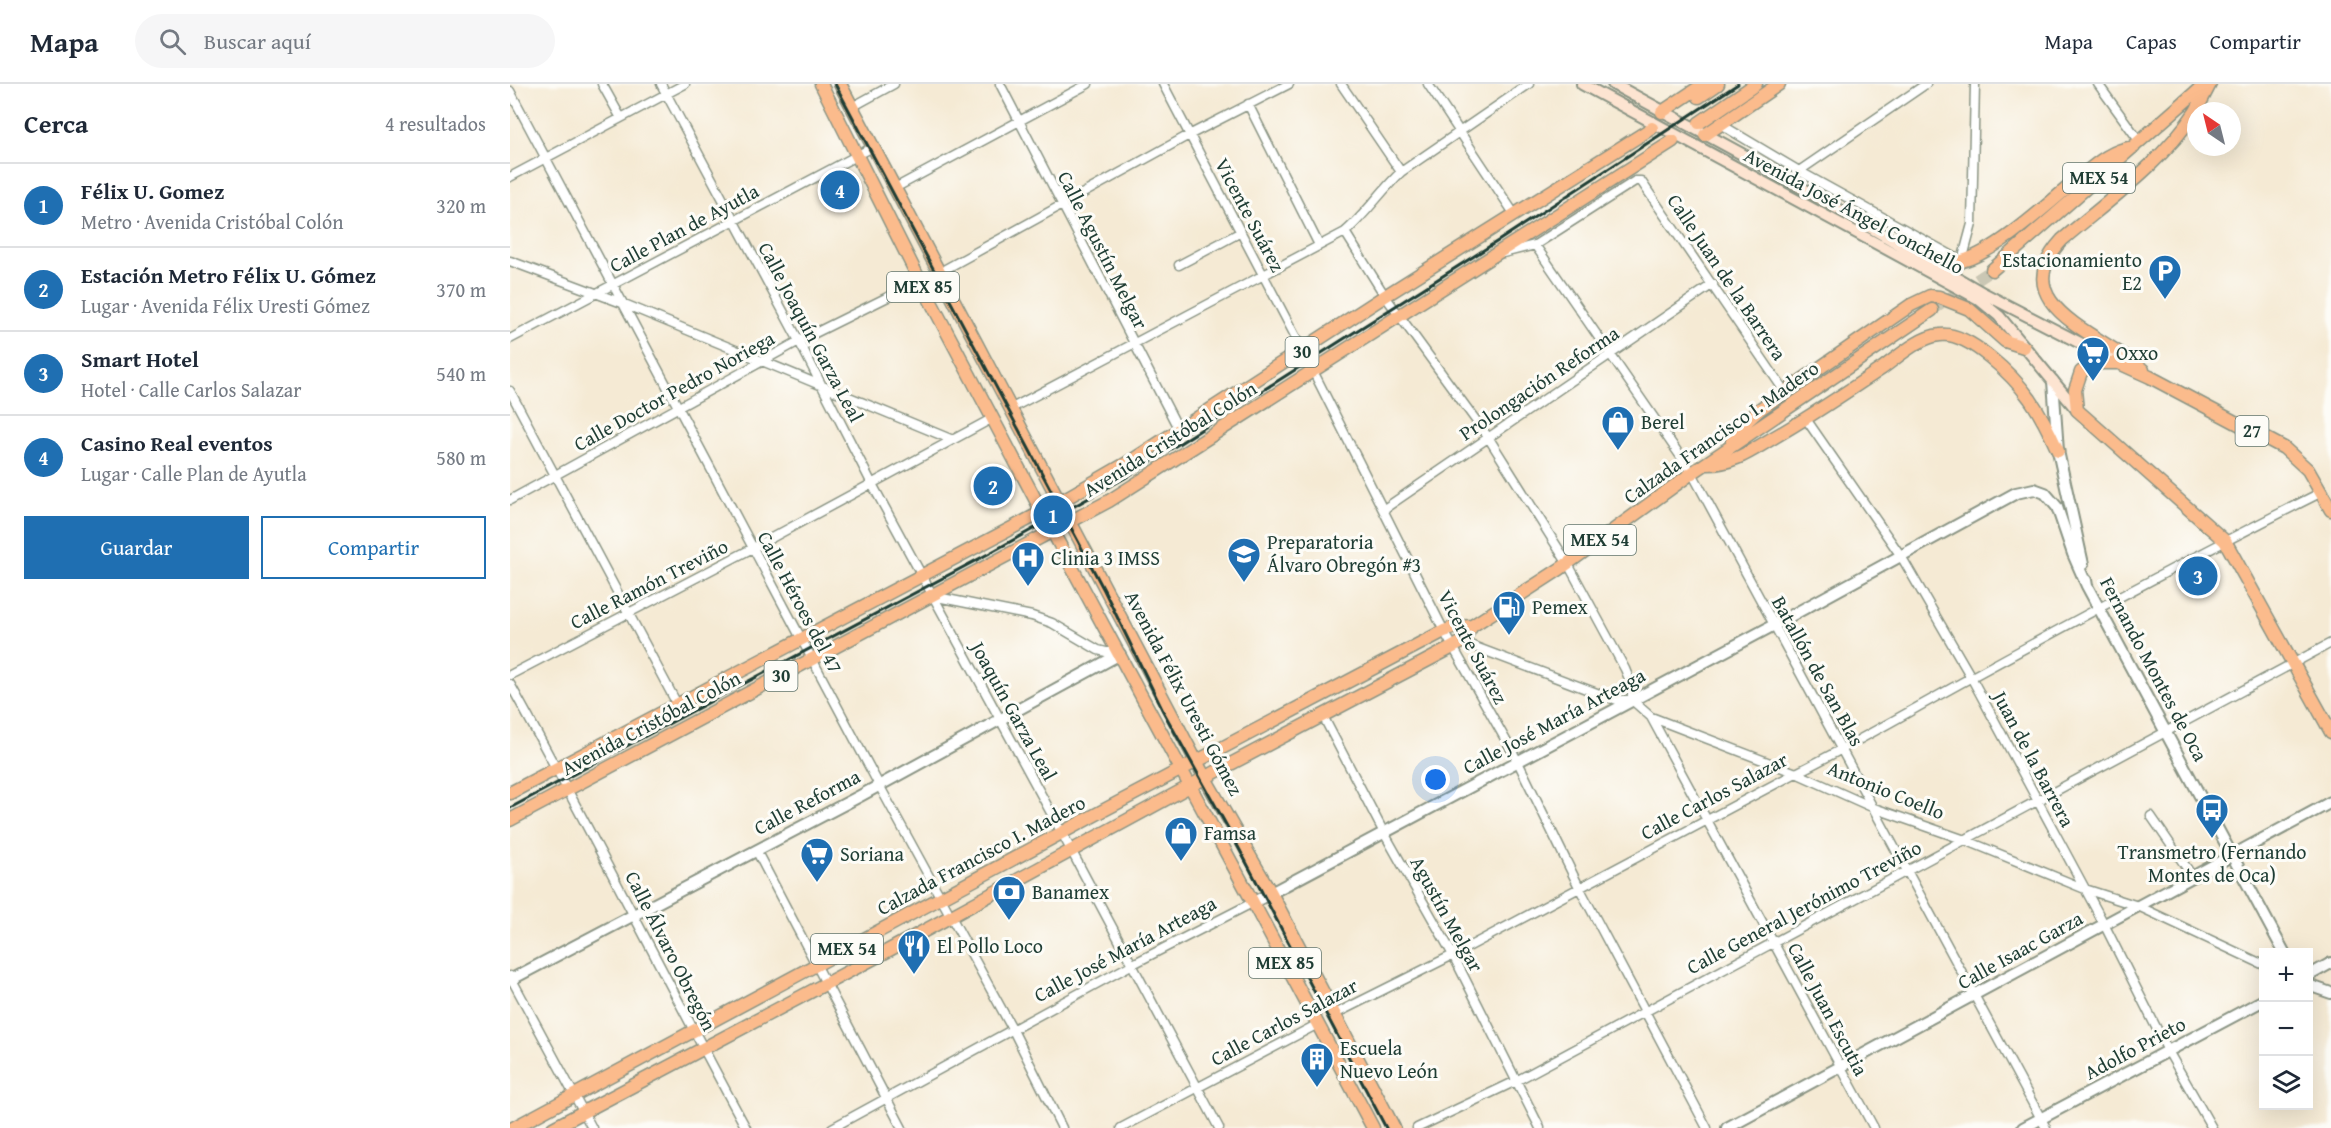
<!DOCTYPE html>
<html lang="es">
<head>
<meta charset="utf-8">
<style>
  body { margin:0; font-family:"Gentium Book Plus",serif; background:#f6f6f7; color:#1f2937 }
  .controls { position:absolute; right:18px; bottom:18px; display:grid; overflow:hidden; border-radius:0px; box-shadow:0 6px 24px #0002 }
  .controls button { width:54px; height:54px; display:grid; place-items:center; padding:0; border:0; border-bottom:2px solid #e0e1e3; background:#fff; color:#1f2937; font:30px sans-serif }
  .compass { position:absolute; left:1677px; top:18px; width:54px; height:54px; border-radius:50%; background:#fff; box-shadow:0 6px 24px #0002; rotate:325deg }
  .you { position:absolute; left:926px; top:696px; width:21px; height:21px; margin:-15px; border:4px solid #fff; border-radius:50%; background:#1a73e8; box-shadow:0 0 0 9px #1a73e833 }
  .badge { display:grid; place-items:center; width:39px; height:39px; border-radius:50%; background:#1f6fb2; color:#fff; font-size:20px; font-weight:700 }
  .pin { position:absolute; translate:-50% -50%; border:3px solid #fff; box-shadow:0 2px 6px #0006 }
  .list { margin:0; padding:0; list-style:none }
  h2 { display:flex; justify-content:space-between; align-items:center; height:78px; margin:0; padding:0 24px; font-size:26px }
  h2 small { font-size:20px; font-weight:400; color:#747a83 }
  .list li { display:grid; grid-template-columns:39px 1fr auto; gap:18px; align-items:center; box-sizing:border-box; height:84px; padding:0 24px; border-top:2px solid #e0e1e3 }
  .list b { display:block; font-size:22px; white-space:nowrap }
  .list p { margin:0; font-size:20px; white-space:nowrap; color:#747a83 }
  .list em { font-size:20px; font-style:normal; color:#747a83 }
  .actions { display:flex; gap:12px; padding:18px 24px }
  .actions a { flex:1; padding:14px 0; border:2px solid #1f6fb2; border-radius:0px; text-align:center; font-size:21px; color:#1f6fb2 }
  .actions .main { background:#1f6fb2; color:#fff }
  .icon { flex:none; width:33px; height:33px; fill:none; stroke:currentColor; stroke-width:2; stroke-linecap:round; stroke-linejoin:round }
  .map { position:relative; flex:none; width:1821px; height:1044px; overflow:hidden }
  header { display:flex; align-items:center; gap:36px; box-sizing:border-box; height:84px; padding:0 30px; background:#fff; border-bottom:2px solid #e0e1e3 }
  header strong { font-size:28px }
  nav { display:flex; gap:33px; margin-inline-start:auto; font-size:21px }
  .search { width:420px; height:54px; background:#f6f6f7; display:flex; align-items:center; gap:15px; box-sizing:border-box; padding:0 21px; border-radius:33px; color:#747a83; font-size:22px }
  main { display:flex }
  aside { flex:1; background:#fff }
  .map>svg:first-child { display:block }
</style>
</head>
<body>
<header>
<strong>Mapa</strong>
<div class="search"><svg class="icon" aria-label="search" viewBox="0 0 24 24"><circle cx="10" cy="10" r="6"/><path d="M15 15l6 6"/></svg>Buscar aquí</div>
<nav><a>Mapa</a><a>Capas</a><a>Compartir</a></nav>
</header>
<main>
<aside>
<h2>Cerca<small>4 resultados</small></h2>
<ul class="list">
<li><span class="badge">1</span><div><b>Félix U. Gomez</b><p>Metro · Avenida Cristóbal Colón</p></div><em>320 m</em></li>
<li><span class="badge">2</span><div><b>Estación Metro Félix U. Gómez</b><p>Lugar · Avenida Félix Uresti Gómez</p></div><em>370 m</em></li>
<li><span class="badge">3</span><div><b>Smart Hotel</b><p>Hotel · Calle Carlos Salazar</p></div><em>540 m</em></li>
<li><span class="badge">4</span><div><b>Casino Real eventos</b><p>Lugar · Calle Plan de Ayutla</p></div><em>580 m</em></li>
</ul>
<div class="actions"><a class="main">Guardar</a><a>Compartir</a></div>
</aside>
<div class="map">
<svg width="1821" height="1044" viewBox="0 0 1821 1044">
  <rect width="100%" height="100%" fill="#fdfcf7"/>
  <filter id="ink" filterUnits="userSpaceOnUse"><feTurbulence type="fractalNoise" baseFrequency=".0167" numOctaves="2"/><feDisplacementMap in="SourceGraphic" scale="12" xChannelSelector="R" yChannelSelector="G"/><feConvolveMatrix kernelMatrix="1 2 1 2 8 2 1 2 1" color-interpolation-filters="sRGB"/></filter>
  <filter id="wash" filterUnits="userSpaceOnUse"><feTurbulence type="fractalNoise" baseFrequency=".008" numOctaves="4" result="noise"/><feDisplacementMap in="SourceGraphic" scale="24" xChannelSelector="R" yChannelSelector="G"/><feGaussianBlur stdDeviation="1.35" result="paint"/><feColorMatrix in="noise" values="0 0 0 0 0 0 0 0 0 0 0 0 0 0 0 0 0 1.4 0 .05"/><feComposite in="paint" operator="in"/></filter>
  <g filter="url(#wash)">
    <rect width="100%" height="100%" fill="#f5ead4"/>
  </g>
  <g filter="url(#ink)">
    <g fill="none" stroke-linecap="round" stroke-linejoin="round">
      <!-- primary-tunnel -->
      <path stroke="#cac7b4" stroke-width="12" stroke-dasharray="12 6" stroke-linecap="butt" d="M 1142,44 L 1167,27
        M 1422,226 L 1482,186"/>
      <defs>
        <path id="minor" d="M 92,0 L 111,34
          M 151,0 L 289,257 L 362,400 L 552,749 L 709,1044
          M 490,0 L 669,346
          M 653,0 L 793,267 L 934,547 L 1007,676 L 1069,803 L 1197,1044
          M 831,0 L 891,88
          M 918,0 L 1005,131
          M 1588,0 L 1630,58
          M 0,7 L 369,701 L 503,946 L 552,1044
          M 738,20 L 809,161
          M 342,23 L 384,0
          M 1210,40 L 1289,87 L 1452,177
          M 1289,87 L 1416,0
          M 0,93 L 175,0
          M 385,104 L 578,0
          M 835,148 L 875,212 L 978,353 L 1058,480 L 1115,585 L 1122,602 L 1122,616
          M 1025,161 L 1182,389 L 1536,1044
          M 993,169 L 1025,161 L 1125,97 L 1131,97 L 1275,308
          M 0,177 L 112,219 L 443,356
          M 669,181 L 731,148
          M 430,188 L 679,51 L 779,0
          M 1442,191 L 1452,177 L 1462,140 L 1465,0
          M 0,255 L 363,63
          M 0,307 L 167,620
          M 500,325 L 835,148 C 856,130 871,107 891,88 L 1019,0
          M 1296,335 L 1391,472 L 1461,593 L 1594,840 L 1658,967 L 1702,1044
          M 0,416 L 289,257 L 410,197
          M 874,425 L 1203,200
          M 422,512 L 522,532 L 542,539 L 588,566 L 596,568 L 609,568
          M 952,558 L 1092,611 L 1107,616 L 1122,616 L 1141,633 L 1286,689 L 1364,724 L 1455,756 L 1575,805 L 1628,822 L 1754,881
          M 0,591 L 243,464 L 483,334
          M 0,600 C 82,747 156,897 236,1044
          M 813,632 L 873,747 L 943,871 L 1030,1044
          M 1141,633 L 1364,1044
          M 1641,732 L 1683,793
          M 246,766 L 392,1044
          M 0,892 L 82,1044
          M 825,930 L 943,871 L 1286,689 C 1346,659 1403,625 1462,593 C 1577,530 1694,467 1812,408
          M 322,1044 L 621,881 L 744,818
          M 611,1044 L 808,940
          M 907,1044 L 1006,997 L 1821,559"/>
        <path id="tertiary" d="M 1543,297 L 1548,367 L 1573,480
          M 1576,496 L 1577,502 L 1774,868
          M 744,818 L 1264,541 L 1506,409 L 1524,405 L 1535,409 L 1547,423 L 1563,470 L 1577,502
          M 1798,892 L 1821,879
          M 0,896 L 350,712 L 610,570
          M 1798,901 L 1821,909
          M 1217,1044 L 1821,718
          M 1513,1044 L 1754,916"/>
        <path id="secondary" d="M 1072,0 L 1467,214 L 1489,232 L 1567,326
          M 1103,0 L 1254,82 L 1473,209 L 1609,279"/>
        <path id="primary" d="M 311,0 L 410,197 L 532,428 L 739,811 L 863,1044
          M 330,0 L 695,694 L 761,809 L 884,1044
          M 1189,13 L 1208,0
          M 1686,27 L 1700,0
          M 1152,28 L 1194,0
          M 1189,39 L 1246,0
          M 1195,51 L 1269,0
          M 1452,177 C 1487,168 1540,118 1569,94 C 1586,80 1601,66 1624,63
          M 1482,186 L 1695,0
          M 1633,286 C 1595,251 1491,222 1552,156 C 1599,116 1652,79 1686,27
          M 1222,357 L 1235,339 L 1250,325 L 1401,221 L 1420,212 L 1429,213 L 1459,225 L 1495,257 L 1514,263
          M 1196,380 C 1222,381 1241,367 1263,354 C 1300,333 1335,309 1371,285 C 1388,273 1409,253 1430,251 C 1459,247 1504,293 1520,315 C 1531,331 1540,349 1548,367
          M 1821,426 L 1798,386 L 1774,364 L 1640,293 L 1609,279 L 1584,279 L 1571,288 L 1565,306 L 1567,326 L 1715,457 L 1821,648
          M 0,709 L 532,428 L 624,375 L 875,212 L 1142,44
          M 0,736 L 599,417 L 1163,57
          M 3,1044 L 596,725 L 934,547 L 946,543 L 962,542
          M 43,1044 L 370,871 L 713,684 L 943,563 L 952,558 L 962,542 L 1050,485 L 1182,389 L 1422,226"/>
      </defs>
      <!-- minor casing -->
      <use href="#minor" stroke="#8a9484" stroke-width="11"/>
      <!-- tertiary casing -->
      <use href="#tertiary" stroke="#8a9484" stroke-width="14"/>
      <!-- secondary casing -->
      <use href="#secondary" stroke="#8a9484" stroke-width="14"/>
      <!-- primary casing -->
      <use href="#primary" stroke="#8a9484" stroke-width="15"/>
      <!-- minor -->
      <use href="#minor" stroke="#fff" stroke-width="8"/>
      <!-- tertiary -->
      <use href="#tertiary" stroke="#fff" stroke-width="10"/>
      <!-- secondary -->
      <use href="#secondary" stroke="#fde4d1" stroke-width="10"/>
      <!-- primary -->
      <use href="#primary" stroke="#fbbb8c" stroke-width="12"/>
      <!-- rail -->
      <path stroke="#1f3d34" stroke-width="3" d="M 325,0 L 594,506 L 653,627 L 724,755 L 876,1044
        M 0,724 L 478,470 L 615,394 L 991,155 L 1228,0"/>
    </g>
  </g>
  <!-- icons -->
  <defs>
    <symbol id="parking-pin" viewBox="-11 -11 22 30"><path d="M0 17L-7.5 6A9.5 9.5 0 1 1 7.5 6Z" fill="#1f6fb2" stroke="#fdfcf7"/><path d="M-3.5-5.5H1a3.5 3.5 0 0 1 0 7H-1V5.5H-3.5ZM-1-3.4V-.6H.8a1.4 1.4 0 0 0 0-2.8Z" fill="#fff"/></symbol>
    <symbol id="supermarket-pin" viewBox="-11 -11 22 30"><path d="M0 17L-7.5 6A9.5 9.5 0 1 1 7.5 6Z" fill="#1f6fb2" stroke="#fdfcf7"/><path d="M-6-5.5h2.5l.6 2H6L4.5 2H-2.5L-4.4-4H-6ZM-1.5 3.2a1.3 1.3 0 1 0 .1 0ZM3 3.2a1.3 1.3 0 1 0 .1 0Z" fill="#fff"/></symbol>
    <symbol id="shop-pin" viewBox="-11 -11 22 30"><path d="M0 17L-7.5 6A9.5 9.5 0 1 1 7.5 6Z" fill="#1f6fb2" stroke="#fdfcf7"/><path d="M-5-2.5h2.3a2.7 3.5 0 0 1 5.4 0H5L5.5 6h-11ZM-1.5-2.5h3a1.5 2.3 0 0 0-3 0Z" fill="#fff"/></symbol>
    <symbol id="university-pin" viewBox="-11 -11 22 30"><path d="M0 17L-7.5 6A9.5 9.5 0 1 1 7.5 6Z" fill="#1f6fb2" stroke="#fdfcf7"/><path d="M0-5L7-2L0 1L-7-2ZM-4 1L0 2.5L4 1V4Q0 6-4 4Z" fill="#fff"/></symbol>
    <symbol id="hospital-pin" viewBox="-11 -11 22 30"><path d="M0 17L-7.5 6A9.5 9.5 0 1 1 7.5 6Z" fill="#1f6fb2" stroke="#fdfcf7"/><path d="M-5-5h3v3.5h4V-5h3V5h-3V1.5h-4V5h-3Z" fill="#fff"/></symbol>
    <symbol id="fuel-pin" viewBox="-11 -11 22 30"><path d="M0 17L-7.5 6A9.5 9.5 0 1 1 7.5 6Z" fill="#1f6fb2" stroke="#fdfcf7"/><path d="M-5.5-6h7V0h2V4h1.3V-2.5L3-4.5l.8-.8L6-3V5H2.5V1h-1V6h-7ZM-4.2-4.7v3.2H.2V-4.7Z" fill="#fff"/></symbol>
    <symbol id="bus-pin" viewBox="-11 -11 22 30"><path d="M0 17L-7.5 6A9.5 9.5 0 1 1 7.5 6Z" fill="#1f6fb2" stroke="#fdfcf7"/><path d="M-5-6H5V4H4V6H2V4H-2V6H-4V4H-5ZM-3.5-4V0h7V-4ZM-3.5 1.2v1.5H-2V1.2ZM2 1.2v1.5H3.5V1.2Z" fill="#fff"/></symbol>
    <symbol id="bank-pin" viewBox="-11 -11 22 30"><path d="M0 17L-7.5 6A9.5 9.5 0 1 1 7.5 6Z" fill="#1f6fb2" stroke="#fdfcf7"/><path d="M-6-4H6V4H-6ZM0-2.3a2.3 2.3 0 1 0 0 4.6a2.3 2.3 0 1 0 0-4.6Z" fill="#fff"/></symbol>
    <symbol id="restaurant-pin" viewBox="-11 -11 22 30"><path d="M0 17L-7.5 6A9.5 9.5 0 1 1 7.5 6Z" fill="#1f6fb2" stroke="#fdfcf7"/><path d="M-5-6h1v4h1v-4h1v4h1v-4h1v5L-1.5 .5V6h-2V.5L-5-1ZM5-6V6H3V1.5H1.5Q1.5-4 5-6Z" fill="#fff"/></symbol>
    <symbol id="building-pin" viewBox="-11 -11 22 30"><path d="M0 17L-7.5 6A9.5 9.5 0 1 1 7.5 6Z" fill="#1f6fb2" stroke="#fdfcf7"/><path d="M-4-6H4V6H1V3H-1V6H-4ZM-2.5-4.3h1.7v1.8h-1.7ZM.8-4.3h1.7v1.8H.8ZM-2.5-1h1.7V.8h-1.7ZM.8-1h1.7V.8H.8Z" fill="#fff"/></symbol>
  </defs>
  <g fill-rule="evenodd">
    <use href="#parking-pin" x="1636" y="168" width="38" height="52"/>
    <use href="#supermarket-pin" x="1564" y="250" width="38" height="52"/>
    <use href="#shop-pin" x="1089" y="319" width="38" height="52"/>
    <use href="#university-pin" x="715" y="451" width="38" height="52"/>
    <use href="#hospital-pin" x="499" y="455" width="38" height="52"/>
    <use href="#fuel-pin" x="980" y="504" width="38" height="52"/>
    <use href="#bus-pin" x="1683" y="707" width="38" height="52"/>
    <use href="#shop-pin" x="652" y="730" width="38" height="52"/>
    <use href="#supermarket-pin" x="288" y="751" width="38" height="52"/>
    <use href="#bank-pin" x="480" y="789" width="38" height="52"/>
    <use href="#restaurant-pin" x="385" y="843" width="38" height="52"/>
    <use href="#building-pin" x="788" y="956" width="38" height="52"/>
  </g>
  <g text-anchor="middle" stroke-width="6" stroke-linejoin="round" paint-order="stroke">
    <!-- shield labels -->
    <g fill="#fdfcf7" stroke="#62766e" stroke-width="1.5">
      <rect x="1553" y="79" width="72" height="30" rx="4.5"/>
      <rect x="377" y="188" width="72" height="30" rx="4.5"/>
      <rect x="775.5" y="253" width="33" height="30" rx="4.5"/>
      <rect x="1725.5" y="332" width="33" height="30" rx="4.5"/>
      <rect x="1054" y="441" width="72" height="30" rx="4.5"/>
      <rect x="254.5" y="577" width="33" height="30" rx="4.5"/>
      <rect x="301" y="850" width="72" height="30" rx="4.5"/>
      <rect x="739" y="864" width="72" height="30" rx="4.5"/>
    </g>
    <g font-size="18" font-weight="bold" fill="#1f3d34">
      <text x="1589" y="100">MEX 54</text>
      <text x="413" y="209">MEX 85</text>
      <text x="792" y="274">30</text>
      <text x="1742" y="353">27</text>
      <text x="1090" y="462">MEX 54</text>
      <text x="271" y="598">30</text>
      <text x="337" y="871">MEX 54</text>
      <text x="775" y="885">MEX 85</text>
    </g>
    <!-- street labels -->
    <g font-size="20" fill="#1f3d34" stroke="#fdfcf7">
      <text transform="translate(1344 127) rotate(28)" y="7">Avenida José Ángel Conchello</text>
      <text transform="translate(740 131) rotate(62)" y="7">Vicente Suárez</text>
      <text transform="translate(174 144) rotate(-28)" y="7">Calle Plan de Ayutla</text>
      <text transform="translate(593 166) rotate(63)" y="7">Calle Agustín Melgar</text>
      <text transform="translate(1217 193) rotate(56)" y="7">Calle Juan de la Barrera</text>
      <text transform="translate(301 248) rotate(62)" y="7">Calle Joaquín Garza Leal</text>
      <text transform="translate(1029 299) rotate(-34)" y="7">Prolongación Reforma</text>
      <text transform="translate(164 307) rotate(-29)" y="7">Calle Doctor Pedro Noriega</text>
      <text transform="translate(1211 348) rotate(-35)" y="7">Calzada Francisco I. Madero</text>
      <text transform="translate(660 355) rotate(-32)" y="7">Avenida Cristóbal Colón</text>
      <text transform="translate(139 500) rotate(-27)" y="7">Calle Ramón Treviño</text>
      <text transform="translate(290 518) rotate(62)" y="7">Calle Héroes del 47</text>
      <text transform="translate(963 563) rotate(62)" y="7">Vicente Suárez</text>
      <text transform="translate(1644 585) rotate(62)" y="7">Fernando Montes de Oca</text>
      <text transform="translate(1308 587) rotate(61)" y="7">Batallón de San Blas</text>
      <text transform="translate(674 609) rotate(62)" y="7">Avenida Félix Uresti Gómez</text>
      <text transform="translate(504 627) rotate(61)" y="7">Joaquín Garza Leal</text>
      <text transform="translate(1044 637) rotate(-28)" y="7">Calle José María Arteaga</text>
      <text transform="translate(141 639) rotate(-28)" y="7">Avenida Cristóbal Colón</text>
      <text transform="translate(1524 675) rotate(62)" y="7">Juan de la Barrera</text>
      <text transform="translate(1376 706) rotate(22)" y="7">Antonio Coello</text>
      <text transform="translate(1204 712) rotate(-28)" y="7">Calle Carlos Salazar</text>
      <text transform="translate(297 718) rotate(-28)" y="7">Calle Reforma</text>
      <text transform="translate(471 771) rotate(-28)" y="7">Calzada Francisco I. Madero</text>
      <text transform="translate(1294 823) rotate(-28)" y="7">Calle General Jerónimo Treviño</text>
      <text transform="translate(937 830) rotate(61)" y="7">Agustín Melgar</text>
      <text transform="translate(615 865) rotate(-28)" y="7">Calle José María Arteaga</text>
      <text transform="translate(1510 866) rotate(-29)" y="7">Calle Isaac Garza</text>
      <text transform="translate(161 867) rotate(63)" y="7">Calle Álvaro Obregón</text>
      <text transform="translate(1318 925) rotate(62)" y="7">Calle Juan Escutia</text>
      <text transform="translate(774 938) rotate(-28)" y="7">Calle Carlos Salazar</text>
      <text transform="translate(1625 964) rotate(-28)" y="7">Adolfo Prieto</text>
    </g>
    <!-- poi labels -->
    <g font-size="20" fill="#1f3d34" stroke="#fdfcf7" text-anchor="start">
      <text x="1632" y="183" text-anchor="end">Estacionamiento<tspan x="1632" dy="23">E2</tspan></text>
      <text x="1606" y="276">Oxxo</text>
      <text x="1131" y="345">Berel</text>
      <text x="757" y="465">Preparatoria<tspan x="757" dy="23">Álvaro Obregón #3</tspan></text>
      <text x="541" y="481">Clinia 3 IMSS</text>
      <text x="1022" y="530">Pemex</text>
      <text x="694" y="756">Famsa</text>
      <text x="1702" y="775" text-anchor="middle">Transmetro (Fernando<tspan x="1702" dy="23">Montes de Oca)</tspan></text>
      <text x="330" y="777">Soriana</text>
      <text x="522" y="815">Banamex</text>
      <text x="427" y="869">El Pollo Loco</text>
      <text x="830" y="971">Escuela<tspan x="830" dy="23">Nuevo León</tspan></text>
    </g>
  </g>
</svg>
<div class="controls">
<button>+</button>
<button>−</button>
<button><svg class="icon" aria-label="layers" viewBox="0 0 24 24"><path d="M12 4l9 5-9 5-9-5zM3 14l9 5 9-5"/></svg></button>
</div>
<svg class="compass" viewBox="-18 -18 36 36"><path d="M0-13l5 13h-10z" fill="#e53935"/><path d="M0 13l5-13h-10z" fill="#747a83"/></svg>
<div class="you"></div>
<div class="pin badge" style="left:543px;top:431px">1</div>
<div class="pin badge" style="left:483px;top:402px">2</div>
<div class="pin badge" style="left:1688px;top:492px">3</div>
<div class="pin badge" style="left:330px;top:106px">4</div>
</div>
</main>
</body>
</html>
